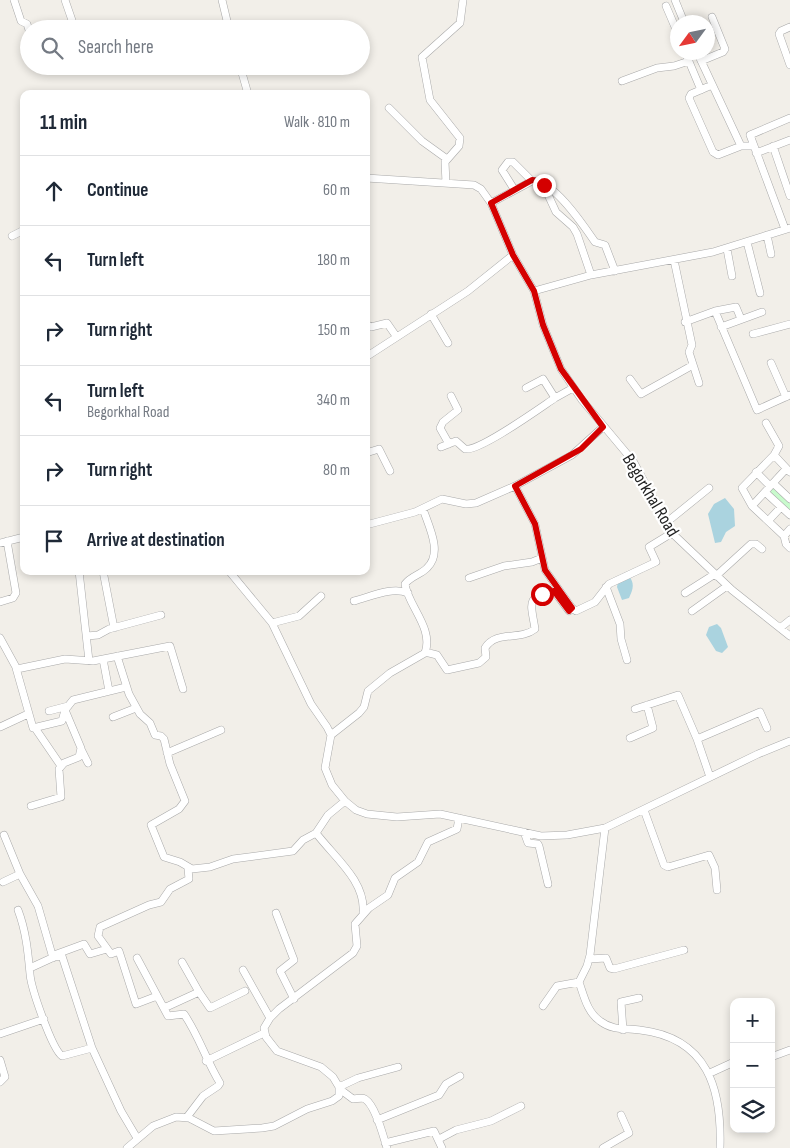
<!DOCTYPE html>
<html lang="en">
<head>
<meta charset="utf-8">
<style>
  body { margin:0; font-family:"Sofia Sans Condensed",sans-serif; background:#f2f2f3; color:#1f2937 }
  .controls { position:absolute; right:15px; bottom:15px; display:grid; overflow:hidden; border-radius:10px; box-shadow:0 2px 8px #0003 }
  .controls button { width:45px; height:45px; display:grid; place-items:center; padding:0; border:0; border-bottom:1px solid #e0e1e3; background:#fff; color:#1f2937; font:25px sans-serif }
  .compass { position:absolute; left:670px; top:15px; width:45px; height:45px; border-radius:50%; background:#fff; box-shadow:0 2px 8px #0003; rotate:237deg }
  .stop { position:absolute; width:15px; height:15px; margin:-11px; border:4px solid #d40000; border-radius:50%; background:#fff }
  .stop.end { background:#d40000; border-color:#fff; box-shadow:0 1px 5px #0008 }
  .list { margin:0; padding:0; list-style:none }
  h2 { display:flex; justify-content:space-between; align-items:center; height:65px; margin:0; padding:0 20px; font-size:21px }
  h2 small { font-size:16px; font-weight:400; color:#747a83 }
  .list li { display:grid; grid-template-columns:32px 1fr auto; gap:15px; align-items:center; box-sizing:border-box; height:70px; padding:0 20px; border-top:1px solid #e0e1e3 }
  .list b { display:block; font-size:19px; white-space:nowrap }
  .list p { margin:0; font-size:16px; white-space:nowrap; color:#747a83 }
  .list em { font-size:16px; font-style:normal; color:#747a83 }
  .icon { flex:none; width:28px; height:28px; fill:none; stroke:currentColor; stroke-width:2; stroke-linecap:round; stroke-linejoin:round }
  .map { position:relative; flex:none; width:790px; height:1148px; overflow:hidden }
  .search { position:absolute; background:#fff; box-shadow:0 2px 8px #0003; left:20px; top:20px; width:350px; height:55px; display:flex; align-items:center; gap:12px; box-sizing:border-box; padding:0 18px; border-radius:28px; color:#747a83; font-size:19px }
  .panel { position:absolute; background:#fff; box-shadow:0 2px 8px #0003; left:20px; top:90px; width:350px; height:485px; border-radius:10px }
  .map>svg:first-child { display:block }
</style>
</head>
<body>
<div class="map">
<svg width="790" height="1148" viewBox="0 0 790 1148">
  <rect width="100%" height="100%" fill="#f2efe9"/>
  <!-- park -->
  <path fill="#c8facc" d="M 773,484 L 790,500 L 790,514 L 766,492 Z"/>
  <!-- water -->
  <path fill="#aad3df" d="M 725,498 L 734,509 L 735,526 L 726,532 L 721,542 L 715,543 L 708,514 L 714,504 Z
    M 629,576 C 635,584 633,589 629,598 L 622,600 L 617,587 L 618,582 Z
    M 717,624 L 721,628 L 728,647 L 722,653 L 716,651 L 706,635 L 709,627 Z"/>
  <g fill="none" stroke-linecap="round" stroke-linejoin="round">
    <defs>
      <path id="minor" d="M 14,0 L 21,21 L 27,24 L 29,30
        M 65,0 L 75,29
        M 222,0 L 229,29
        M 675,0 L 684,22
        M 666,6 L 678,34
        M 790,27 L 781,31 L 779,34 L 790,65
        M 685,52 L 701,90
        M 697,52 L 741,146 L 753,146
        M 701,61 L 723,52 L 725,49 L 712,17
        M 240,66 L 248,94
        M 622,81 L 657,68 L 674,66 L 689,61
        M 712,85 L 691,94 L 689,98 L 713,152 L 718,155 L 741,146
        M 389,108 L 422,141 L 447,159
        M 773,146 L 790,196
        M 756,153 L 790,140
        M 366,178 L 474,185 L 481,189 L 491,203 L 513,255 L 534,291 L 543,325 L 561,369 L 582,400 L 633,461 L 672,533 L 732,590 L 790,636
        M 446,183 L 445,162 L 459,146 L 460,138 L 430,100 L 422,57 L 460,23 L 463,0
        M 544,186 L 556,212 L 573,227 L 577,234 L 591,275
        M 514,189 L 502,170 L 508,162 L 513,162 L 532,181
        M 491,203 L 532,181 C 553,179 584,226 595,242 L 605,245 L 615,271
        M 785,229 L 750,135 L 790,118
        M 767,235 L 771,254
        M 12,236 L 24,230
        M 747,242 L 760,293
        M 727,249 L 732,276
        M 674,260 L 692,345 L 689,352 L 699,383
        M 534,291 L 591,275 L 713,252 L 790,228
        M 715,311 L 736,307 L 741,319
        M 431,314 L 448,343
        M 685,322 L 715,311 L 757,410 L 790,395
        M 366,324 L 371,327 L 387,323 L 396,336
        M 721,327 L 762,312
        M 753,334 L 790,324
        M 366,357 L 468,291 L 513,255
        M 771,363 L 786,397
        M 630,379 L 641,394 L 693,365
        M 526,388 L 543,379 L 555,398 L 573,388
        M 766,423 L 779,446 L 774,455
        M 449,444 L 440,428 L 443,422 L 458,410 L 451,396
        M 441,447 L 456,441 L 465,449 C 479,452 540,408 555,398
        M 366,453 L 379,449 L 390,471
        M 756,472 L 770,486
        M 790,472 L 774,455 L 742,488 L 752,506 L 784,536 L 790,529
        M 773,483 L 790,499
        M 515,486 L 535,524 L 545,570 L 572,608 L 576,611 L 595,602 L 609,584 L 656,562 L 649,547 L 672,533
        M 765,492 L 790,515
        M 752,506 L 786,469
        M 768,521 L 781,507
        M 667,522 L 709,488
        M 366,525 L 415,512 L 442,499 L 466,504 L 476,503 L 515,486 L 572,455 L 603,427
        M 784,536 L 786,544 L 790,548
        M 0,543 L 24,537
        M 79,571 L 89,661
        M 103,571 L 114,628
        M 229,571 L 272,623 L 311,704 L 327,727 L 331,735 L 325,768 L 332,785 L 345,801 L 356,810 L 367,814 L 397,817 L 440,814 L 541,836 L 567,835 L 605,828 L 758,754 L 790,741
        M 716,576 L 751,544 L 756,544 L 762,549
        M 469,578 L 504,566 L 532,562 L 542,558
        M 606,587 L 620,624 L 621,639 L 627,660
        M 685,593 L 715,574
        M 354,601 C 370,597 392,586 408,593
        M 0,602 L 13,598 L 16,593 L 7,541
        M 692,611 L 727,586
        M 272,623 L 299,616 L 321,596
        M 780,628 L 790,620
        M 87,636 L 98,635 L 109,629 L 161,615
        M 0,638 L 17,669 L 65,659 L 93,661 L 170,646 L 183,689
        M 425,652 L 437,655 L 447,670 L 479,663 L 486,657 L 485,648 C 496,630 520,641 535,629 C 531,603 525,597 554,591 L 569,611 L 572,608
        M 117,656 L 129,694 L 140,714 L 150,723 L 155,735 L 161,736 L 164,739 L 170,764 L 185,801 L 179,809 L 151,825 L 164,857 L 180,862 L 192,869 L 210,867 L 233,859 L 293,851 L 303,840 L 316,833 L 328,815 L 345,801
        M 103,659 L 109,691
        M 16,668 L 33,728 L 62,721 L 65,710 L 73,700 L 126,687
        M 635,709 L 678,695 L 697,739 L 710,777
        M 49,711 L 68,706
        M 113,717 L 136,708
        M 0,727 L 28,714
        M 35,728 L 61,766
        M 331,735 L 359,713 L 364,707 L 368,691 L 390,673 L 425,653 C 434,628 408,606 405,584 C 411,576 420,575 427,568 C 443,553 429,527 423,509
        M 630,738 L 653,728 L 647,705
        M 697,739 L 760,712 L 767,728
        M 81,749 L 88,763
        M 167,753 L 221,730
        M 31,806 L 61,797 L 59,769 L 64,763 L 79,757 L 81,748 L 65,710
        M 644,810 L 664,865 L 668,867 L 709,855 L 715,868 L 717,890
        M 605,828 L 590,955 L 587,966 L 579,982 C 584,996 587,1012 600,1021 C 613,1031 626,1028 640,1030 C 708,1038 722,1089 720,1148
        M 524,832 L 528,843 L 538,844 L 539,846 L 548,884
        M 316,833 C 334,857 366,881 363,913
        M 4,835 L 20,874 L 38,906 L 53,958
        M 3,882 L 20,874
        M 18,910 C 26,931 28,952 30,974 C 31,988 52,1049 62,1056 L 92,1048
        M 276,913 L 294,960 L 280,971 L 294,999
        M 54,955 L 84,944 L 90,954 L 107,949
        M 137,958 L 168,1016 L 184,1014 C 199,1036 206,1060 220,1083 L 218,1086 L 203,1096 L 187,1117
        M 589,959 L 606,958 L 610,968 L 614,969 L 684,950
        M 30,968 L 54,957 L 62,956 L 92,1048 L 121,1111 L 137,1138
        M 243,970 L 270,1018
        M 199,992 L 210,1008 L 245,991
        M 157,996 L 136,1004 L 119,951 L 111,954 L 98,936 L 100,927 L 149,905 L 161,902 L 170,889 L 189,879 L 188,869
        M 543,1006 L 557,986 L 579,982
        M 164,1008 L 199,992 L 182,962
        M 623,1030 L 621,1002 L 639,998
        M 0,1034 L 44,1019
        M 771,1057 L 790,1050
        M 0,1060 L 5,1077 L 0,1082
        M 206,1061 L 264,1033
        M 710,1073 L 734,1062
        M 339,1087 L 358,1078 L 398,1067
        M 341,1090 L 353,1099 C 357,1099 362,1097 365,1099 C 376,1106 383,1136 387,1148
        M 377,1120 L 439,1095 L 446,1084 L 460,1076
        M 439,1139 L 456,1130 L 491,1121 L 521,1106
        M 385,1143 L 434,1131 L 442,1148
        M 127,1148 L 153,1126 L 176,1117 L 189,1118 L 214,1131 L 262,1128 L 274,1126 L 307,1109 L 332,1101 L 339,1096 L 339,1087 L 333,1077 L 321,1067 L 277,1051 L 266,1037 L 264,1028 L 270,1018 L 279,1009 L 353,953 L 357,946 L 355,924 L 369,908 L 388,895 L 395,878 L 418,862 L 428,842 L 457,829 L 459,818
        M 603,1148 L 629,1133 L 621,1115"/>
    </defs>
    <!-- minor casing -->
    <use href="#minor" stroke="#a9a9a9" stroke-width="8"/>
    <!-- minor -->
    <use href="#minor" stroke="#fff" stroke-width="7"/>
  </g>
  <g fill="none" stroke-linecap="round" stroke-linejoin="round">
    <!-- route -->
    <path stroke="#d40000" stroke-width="6" d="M 542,594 L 554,591 L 569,611 L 572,608 L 545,570 L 535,524 L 515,486 L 581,449 L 603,427 L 561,369 L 543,325 L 534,291 L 513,255 L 491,203 L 532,180 L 539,181 L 544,185"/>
  </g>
  <g text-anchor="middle" stroke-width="4.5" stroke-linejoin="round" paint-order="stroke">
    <!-- street labels -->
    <g font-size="18" fill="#222" stroke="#fff">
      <text transform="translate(651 495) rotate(59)" y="6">Begorkhal Road</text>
    </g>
  </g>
</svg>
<div class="controls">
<button>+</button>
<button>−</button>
<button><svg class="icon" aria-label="layers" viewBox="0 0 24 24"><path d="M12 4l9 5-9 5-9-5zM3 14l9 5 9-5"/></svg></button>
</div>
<svg class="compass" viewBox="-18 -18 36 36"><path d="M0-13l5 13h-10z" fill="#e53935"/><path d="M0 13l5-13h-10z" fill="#747a83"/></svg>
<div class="stop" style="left:542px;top:594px"></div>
<div class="stop end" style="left:544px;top:185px"></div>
<div class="search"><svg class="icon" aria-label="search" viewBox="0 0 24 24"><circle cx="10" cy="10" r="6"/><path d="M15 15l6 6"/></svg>Search here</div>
<section class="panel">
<h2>11 min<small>Walk · 810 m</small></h2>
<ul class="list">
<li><svg class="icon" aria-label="ahead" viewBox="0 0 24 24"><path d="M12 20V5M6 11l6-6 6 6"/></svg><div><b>Continue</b></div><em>60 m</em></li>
<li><svg class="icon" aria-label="left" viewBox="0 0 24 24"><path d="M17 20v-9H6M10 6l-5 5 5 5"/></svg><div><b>Turn left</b></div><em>180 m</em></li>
<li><svg class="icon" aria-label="right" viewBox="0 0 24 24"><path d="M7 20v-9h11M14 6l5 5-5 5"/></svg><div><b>Turn right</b></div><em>150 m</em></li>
<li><svg class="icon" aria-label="left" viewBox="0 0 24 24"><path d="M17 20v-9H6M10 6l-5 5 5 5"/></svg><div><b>Turn left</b><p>Begorkhal Road</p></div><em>340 m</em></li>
<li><svg class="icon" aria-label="right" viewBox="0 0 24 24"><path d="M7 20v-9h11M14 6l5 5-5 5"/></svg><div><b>Turn right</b></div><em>80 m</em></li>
<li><svg class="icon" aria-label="arrive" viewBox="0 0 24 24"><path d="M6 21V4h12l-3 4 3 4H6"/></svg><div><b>Arrive at destination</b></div></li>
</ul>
</section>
</div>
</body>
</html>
